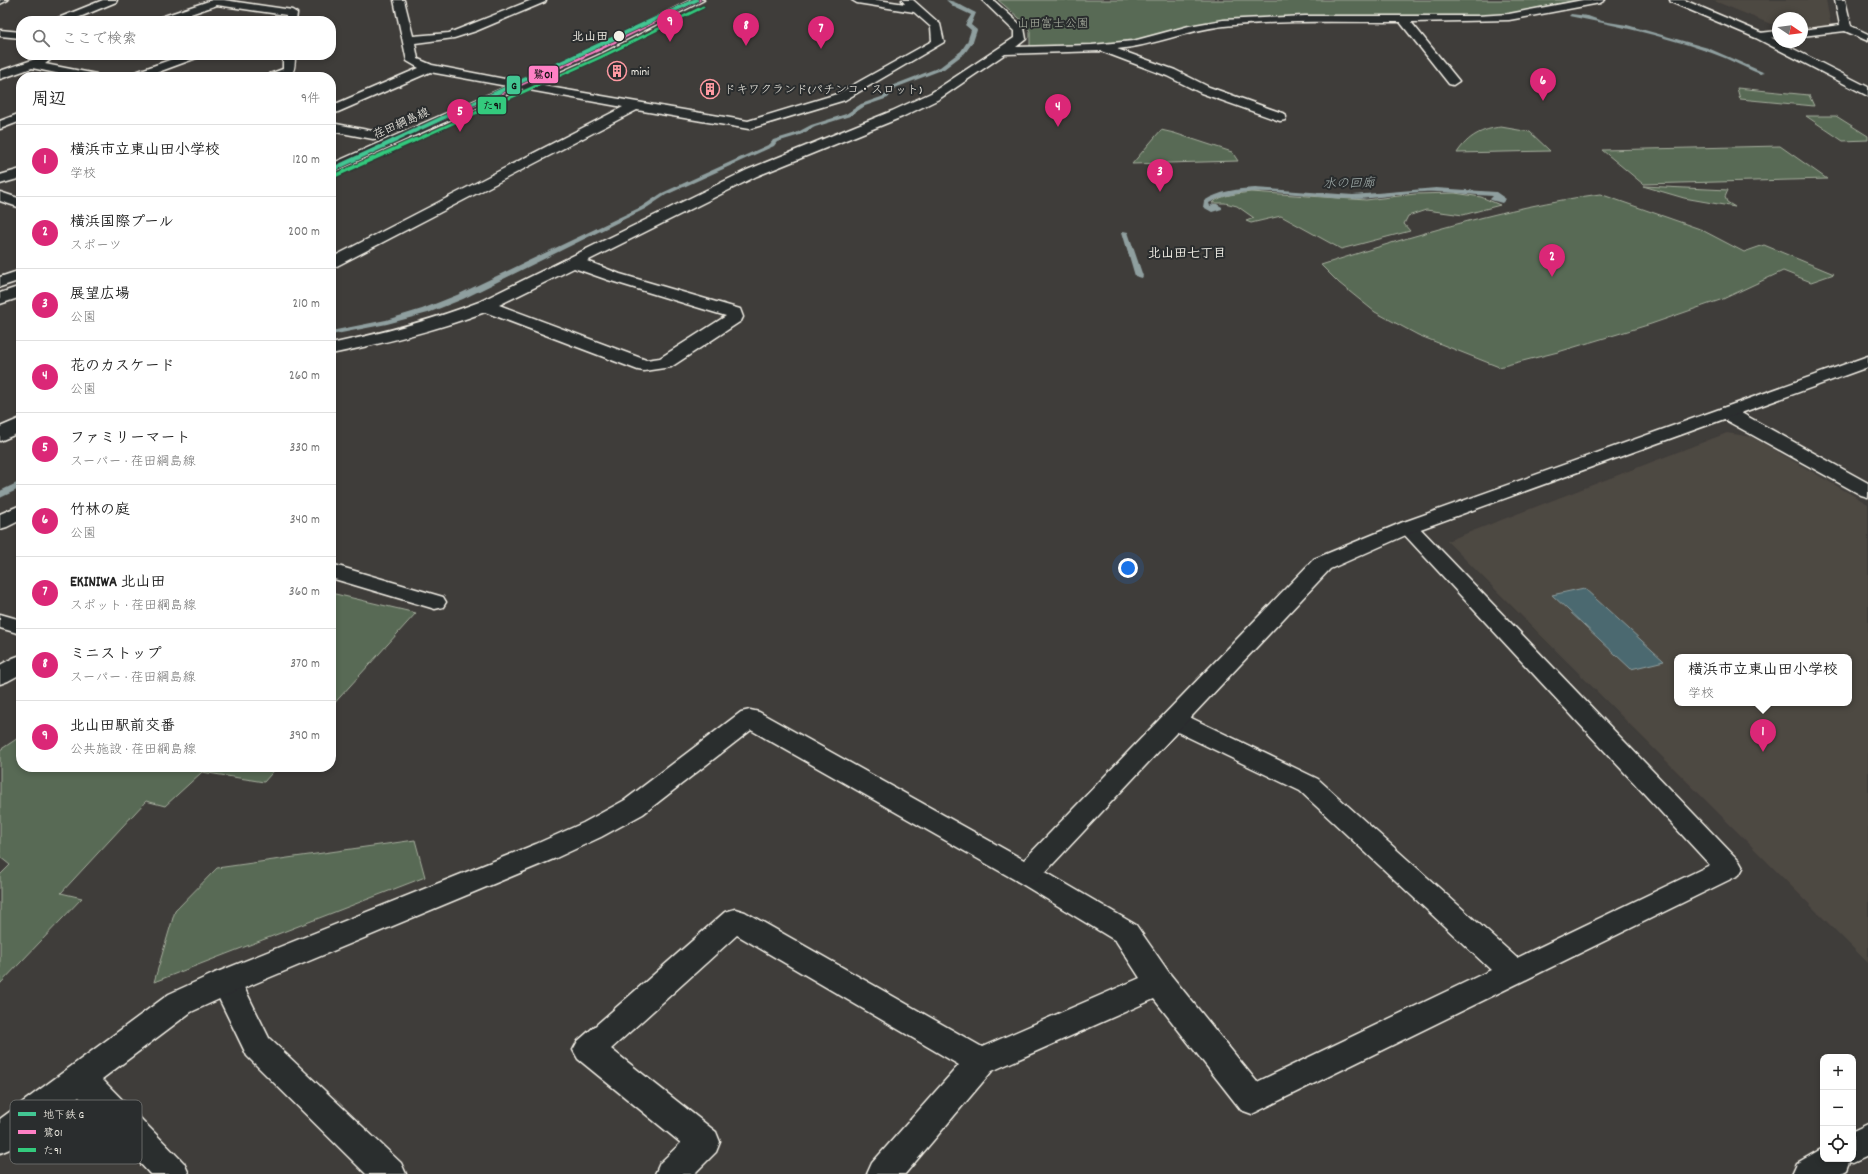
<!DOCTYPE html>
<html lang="ja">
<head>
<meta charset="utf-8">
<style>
  body { margin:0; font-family:Dekko,"Klee One",sans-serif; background:#f6f6f6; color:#222 }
  .controls { position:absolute; right:12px; bottom:12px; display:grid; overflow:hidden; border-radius:8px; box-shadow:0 2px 6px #0003 }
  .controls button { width:36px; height:36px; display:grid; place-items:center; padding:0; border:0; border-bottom:1px solid #e0e0e0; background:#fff; color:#222; font:20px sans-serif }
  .compass { position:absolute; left:1772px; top:12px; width:36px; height:36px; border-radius:50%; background:#fff; box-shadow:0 2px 6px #0003; rotate:103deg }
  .you { position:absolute; left:1128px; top:568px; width:14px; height:14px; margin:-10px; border:3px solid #fff; border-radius:50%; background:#1a73e8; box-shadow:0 0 0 6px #1a73e833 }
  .badge { display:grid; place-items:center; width:26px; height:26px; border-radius:50%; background:#db2777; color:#fff; font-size:13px; font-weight:700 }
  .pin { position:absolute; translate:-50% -33px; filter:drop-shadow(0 1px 2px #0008) }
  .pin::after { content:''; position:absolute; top:21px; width:14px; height:12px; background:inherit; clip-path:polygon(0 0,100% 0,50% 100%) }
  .popup { position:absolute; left:1674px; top:654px; width:178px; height:52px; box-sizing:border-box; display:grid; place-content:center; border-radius:8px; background:#fff; filter:drop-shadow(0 1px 3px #0005); font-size:13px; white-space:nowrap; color:#767676 }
  .popup b { font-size:15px; color:#222 }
  .popup::after { content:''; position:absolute; left:50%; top:100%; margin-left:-8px; border:8px solid transparent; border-top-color:#fff }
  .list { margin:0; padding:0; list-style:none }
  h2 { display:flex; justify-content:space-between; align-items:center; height:52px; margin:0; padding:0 16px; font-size:17px }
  h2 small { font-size:13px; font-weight:400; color:#767676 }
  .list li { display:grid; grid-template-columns:26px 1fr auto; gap:12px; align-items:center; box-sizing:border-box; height:72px; padding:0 16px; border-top:1px solid #e0e0e0 }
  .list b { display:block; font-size:15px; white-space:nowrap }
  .list p { margin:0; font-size:13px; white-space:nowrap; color:#767676 }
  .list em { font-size:13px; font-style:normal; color:#767676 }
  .icon { flex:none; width:22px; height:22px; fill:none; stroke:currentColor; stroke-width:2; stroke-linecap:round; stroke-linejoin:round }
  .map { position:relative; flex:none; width:1868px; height:1174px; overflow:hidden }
  .search { position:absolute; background:#fff; box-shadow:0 2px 6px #0003; left:16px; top:16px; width:320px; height:44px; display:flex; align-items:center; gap:10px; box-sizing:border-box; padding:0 14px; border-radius:16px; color:#767676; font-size:15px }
  .panel { position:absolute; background:#fff; box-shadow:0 2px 6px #0003; left:16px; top:72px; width:320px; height:700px; border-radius:16px }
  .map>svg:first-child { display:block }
</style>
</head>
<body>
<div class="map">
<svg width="1868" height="1174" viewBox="0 0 1868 1174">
  <rect width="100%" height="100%" fill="#3f3d3a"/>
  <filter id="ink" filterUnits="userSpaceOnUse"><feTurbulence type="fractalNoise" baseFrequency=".025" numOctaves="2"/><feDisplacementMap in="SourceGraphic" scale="8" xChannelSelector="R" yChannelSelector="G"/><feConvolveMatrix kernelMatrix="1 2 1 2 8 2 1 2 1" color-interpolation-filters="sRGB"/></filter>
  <g filter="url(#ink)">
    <!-- built -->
    <path fill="#4e4842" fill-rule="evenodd" d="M 1712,0 L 1826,0 L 1831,26 L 1802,28 L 1802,18 L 1778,18 L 1778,27 Z
      M 1727,433 L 1752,437 L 1868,504 L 1868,963 L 1447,541 ZM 1677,657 L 1849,657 L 1849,703 L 1677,703 Z"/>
    <!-- green -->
    <path fill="#586a54" stroke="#a6ae9e" d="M 998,0 L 1578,0 L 1502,15 L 1462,18 L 1380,16 L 1214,22 L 1133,41 L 1096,45 L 1030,48 L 1030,31 L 1025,23 Z
      M 1737,88 L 1809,95 L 1814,106 L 1740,99 Z
      M 1806,116 L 1836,116 L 1868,136 L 1868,140 L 1843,141 Z
      M 1501,127 L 1530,132 L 1550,151 L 1457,153 C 1468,136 1482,129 1501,127 Z
      M 1161,130 L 1174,133 L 1232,152 L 1238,161 L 1132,164 Z
      M 1780,146 L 1827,179 L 1643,184 L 1602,150 Z
      M 1643,186 L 1728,190 L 1725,197 L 1727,202 L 1735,207 L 1684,198 Z
      M 1251,192 L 1366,200 L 1415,194 L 1455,193 L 1481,197 L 1500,205 L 1463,215 L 1426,210 L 1408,216 L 1404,224 L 1410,231 L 1341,249 L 1281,216 L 1251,223 L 1246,221 L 1254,218 L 1237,206 L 1225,203 L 1212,203 C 1223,194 1237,194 1251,192 Z
      M 1600,194 L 1700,229 L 1744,252 L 1764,245 L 1834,274 L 1811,282 L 1783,271 L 1723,299 L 1651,324 L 1558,352 L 1499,367 L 1418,335 L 1375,312 L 1339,283 L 1321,265 C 1412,236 1505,207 1600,194 Z
      M 331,593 L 416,613 L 331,707 Z
      M 21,736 L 21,767 L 277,767 L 264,782 L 202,772 L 165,806 L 146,801 L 61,893 L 82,898 L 0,984 L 0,875 L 10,865 L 0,857 L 0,750 Z
      M 415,840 L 425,877 L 154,982 L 175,911 L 217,868 Z"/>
    <!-- water -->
    <path fill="#4c696f" stroke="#8f9f9f" d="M 1584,588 L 1664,661 L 1631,669 L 1552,595 Z"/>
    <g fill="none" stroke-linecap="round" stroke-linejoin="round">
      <!-- stream -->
      <path fill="#8f9f9f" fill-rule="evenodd" d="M 946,0 C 954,0 967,9 976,13 L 971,25 L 977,30 L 973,42 L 965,53 L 944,69 L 895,88 L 888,98 L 865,106 L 850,116 L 815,127 L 800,135 L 777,142 L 774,146 L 666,195 L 645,209 L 463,299 L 428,313 L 387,324 L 331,335 L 331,331 L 386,320 L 422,309 L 457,295 L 641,207 L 662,193 L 770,144 L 773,140 L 796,133 L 811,125 L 846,114 L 861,104 L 884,96 L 891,86 L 940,67 L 961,51 L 967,42 L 971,30 L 965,25 L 971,15 L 954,7 Z
        M 1571,14 L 1588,16 L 1602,21 L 1627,25 L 1708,48 L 1765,73 L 1760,74 C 1741,66 1723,56 1703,50 C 1660,35 1614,25 1569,16 Z
        M 1255,188 L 1353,195 L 1436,188 L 1496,192 L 1506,199 L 1502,203 L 1491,200 L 1490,199 L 1493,196 C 1470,195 1446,191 1423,192 C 1399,193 1377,199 1353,199 C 1308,199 1250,180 1209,203 L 1210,206 L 1213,204 L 1217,204 L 1222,207 L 1222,209 L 1212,212 L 1203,207 L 1204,201 C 1220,191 1236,189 1255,188 Z
        M 1123,231 L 1128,232 L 1143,276 L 1142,278 L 1135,276 L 1122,232 Z
        M 21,481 L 21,488 L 0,498 L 0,491 Z"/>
      <defs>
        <path id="minor" d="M 0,0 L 8,0 L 0,4 Z
          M 103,0 L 117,0 L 116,2 L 70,21 L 55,21 L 56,19 Z
          M 212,0 L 224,0 L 292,10 L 297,13 L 296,21 L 286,21 L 286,15 L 217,5 L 170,21 L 154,21 L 155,19 Z
          M 394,0 L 404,0 L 413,36 L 449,33 L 532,0 L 546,0 L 545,2 L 476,31 L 454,38 L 415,43 L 418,59 L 432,65 L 520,82 L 748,121 L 837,94 L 932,41 L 931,27 L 914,12 L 857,3 L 852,0 L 878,0 L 905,4 L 902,0 L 913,0 L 940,24 L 944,42 L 845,100 L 749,129 L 637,110 L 331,269 L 331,258 L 623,107 L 430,72 L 331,115 L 331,106 L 419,68 L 407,61 Z
          M 982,0 L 993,0 L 1024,28 L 1026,39 L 1016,47 L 1092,45 L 1133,41 L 1189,26 L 1223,20 L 1305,16 L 1478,16 L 1509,14 L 1583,0 L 1605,0 L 1600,3 L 1509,20 L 1411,22 L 1459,81 L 1453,85 L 1449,84 L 1400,22 C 1341,22 1282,20 1224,26 C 1187,30 1153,46 1117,49 L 1175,70 L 1209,87 L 1285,114 L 1286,117 L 1285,120 L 1280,121 L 1201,93 L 1167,76 L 1101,51 L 1005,54 L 939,99 L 902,117 L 757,176 L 587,261 L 620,274 L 740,309 L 743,317 L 741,321 L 671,367 L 644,371 L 638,370 L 485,312 C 434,331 384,343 331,354 L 331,344 C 382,333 430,321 479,302 L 747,170 L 892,111 L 931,93 L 1014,38 L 1014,31 ZM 574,268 L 608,280 L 726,316 L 660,358 L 646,360 L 499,305 Z
          M 1835,0 L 1845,0 L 1851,26 L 1868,34 L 1868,41 L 1845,31 L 1802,36 L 1802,30 L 1840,25 Z
          M 0,30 L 21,32 L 21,38 L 0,36 Z
          M 1778,31 L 1778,37 L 1760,39 L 1754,36 L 1760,33 Z
          M 184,55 L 201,55 L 199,57 L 145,77 L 128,77 L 130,74 Z
          M 283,55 L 295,55 C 295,79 291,77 268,77 L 270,74 L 283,69 Z
          M 44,56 L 50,60 L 45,64 L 96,74 L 98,77 L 75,77 L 32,68 L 0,79 L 0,71 Z
          M 21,113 L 21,121 L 0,129 L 0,121 Z
          M 331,123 L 373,131 L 378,132 L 380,135 L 378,138 L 373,139 L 331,131 Z
          M 21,169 L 21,178 L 0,184 L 0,175 Z
          M 0,192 L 21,199 L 21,208 L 0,201 Z
          M 1727,407 L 1734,409 L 1868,483 L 1868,497 L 1861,495 L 1720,417 L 1718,413 L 1720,409 Z
          M 21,418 L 21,432 L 0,441 L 0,427 Z
          M 1408,521 L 1415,523 L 1739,861 L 1743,868 L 1739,875 L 1252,1114 L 1241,1110 L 1154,999 L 992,1071 L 905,1174 L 867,1174 L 872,1163 L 959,1065 L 737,935 L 611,1049 L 716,1132 L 720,1142 L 716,1152 L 694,1174 L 655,1174 L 660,1163 L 681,1143 L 578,1059 L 573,1050 L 578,1041 L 725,912 L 735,909 L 745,912 L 982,1047 L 1140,978 L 1116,941 L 1017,881 L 1013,874 L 1017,867 L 1027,864 L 1037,867 L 1136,925 L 1170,974 L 1257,1082 L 1491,970 L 1300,791 L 1165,726 L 1162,720 L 1165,714 L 1174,712 L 1183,714 L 1318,779 L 1517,958 L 1710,865 L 1401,531 L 1398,527 L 1401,523 Z
          M 331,564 L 443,597 L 446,602 L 443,607 L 435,609 L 331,578 Z
          M 0,614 L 21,620 L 21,634 L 0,628 Z
          M 21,655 L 21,674 L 8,681 L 0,684 L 0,665 L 13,658 Z
          M 226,970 L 237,973 L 269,1038 L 401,1163 L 406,1174 L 366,1174 L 247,1056 L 211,982 L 215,973 Z
          M 1868,1124 L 1868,1156 L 1853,1163 L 1849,1162 L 1846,1170 L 1839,1174 L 1792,1174 L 1797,1163 L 1823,1148 L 1823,1159 L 1853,1159 L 1853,1131 Z"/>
        <path id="tertiary" d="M 1670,0 L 1684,0 L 1764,34 L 1868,87 L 1868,96 L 1756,38 L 1671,2 Z
          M 1868,356 L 1868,367 L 1415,531 L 1330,569 L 1037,881 L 1027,884 L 1017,881 L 751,730 L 643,814 L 601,837 L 556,858 L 237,991 L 191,1012 L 102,1079 L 184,1163 L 189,1174 L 150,1174 L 79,1097 L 12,1148 L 0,1153 L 0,1119 L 169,994 L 215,973 L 536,844 L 583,823 L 625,800 L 741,712 L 750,710 L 759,712 L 1024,860 L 1314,559 L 1401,523 Z
          M 21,505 L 21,520 L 7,527 L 0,529 L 0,514 Z"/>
        <path id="secondary" d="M 691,0 L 704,0 L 602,52 L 331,173 L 331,164 L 594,48 Z
          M 21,270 L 21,280 L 0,287 L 0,277 Z
          M 21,286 L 21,297 L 0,304 L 0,293 Z"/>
      </defs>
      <!-- minor casing -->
      <use href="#minor" stroke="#f4f1e8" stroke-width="3"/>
      <!-- tertiary casing -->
      <use href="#tertiary" stroke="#f4f1e8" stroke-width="3"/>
      <!-- secondary casing -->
      <use href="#secondary" stroke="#f4f1e8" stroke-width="3"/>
      <!-- minor -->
      <use href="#minor" fill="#2a2d2e" fill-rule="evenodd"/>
      <!-- tertiary -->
      <use href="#tertiary" fill="#2a2d2e" fill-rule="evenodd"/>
      <!-- secondary -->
      <use href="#secondary" fill="#2a2d2e" fill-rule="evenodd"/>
      <defs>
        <path id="bus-1-far1" d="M 394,141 L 598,50 L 699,0"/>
        <path id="bus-1" d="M 331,169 L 396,140"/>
        <path id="bus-2-far1" d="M 413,141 L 601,57 L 703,7"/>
        <path id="bus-2" d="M 334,176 L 415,140"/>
      </defs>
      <!-- bus-1-far1 casing -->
      <use href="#bus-1-far1" stroke="#2a2d2e" stroke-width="4.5"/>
      <!-- bus-1 casing -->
      <use href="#bus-1" stroke="#2a2d2e" stroke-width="6"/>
      <!-- bus-2-far1 casing -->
      <use href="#bus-2-far1" stroke="#2a2d2e" stroke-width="4.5"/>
      <!-- bus-2 casing -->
      <use href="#bus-2" stroke="#2a2d2e" stroke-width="6"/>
      <!-- bus-1-far1 -->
      <use href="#bus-1-far1" stroke="#ff80c5" stroke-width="3"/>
      <!-- bus-1 -->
      <use href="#bus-1" stroke="#ff80c5" stroke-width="4"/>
      <!-- bus-2-far1 -->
      <use href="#bus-2-far1" stroke="#33ca7d" stroke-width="3"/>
      <!-- bus-2 -->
      <use href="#bus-2" stroke="#33ca7d" stroke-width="4"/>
      <defs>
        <path id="metro-1-far1" d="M 393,141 L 696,0"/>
        <path id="metro-1" d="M 331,170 L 396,140"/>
      </defs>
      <!-- metro-1-far1 casing -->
      <use href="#metro-1-far1" stroke="#2a2d2e" stroke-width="5.5"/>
      <!-- metro-1 casing -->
      <use href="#metro-1" stroke="#2a2d2e" stroke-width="6"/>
      <!-- metro-1-far1 -->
      <use href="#metro-1-far1" stroke="#42c693" stroke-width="4"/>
      <!-- metro-1 -->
      <use href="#metro-1" stroke="#42c693" stroke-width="4.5"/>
    </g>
  </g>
  <!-- icons -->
  <defs>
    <symbol id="building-ring" viewBox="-11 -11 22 22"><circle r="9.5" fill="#2a2d2e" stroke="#ff9aa2" stroke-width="1.5"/><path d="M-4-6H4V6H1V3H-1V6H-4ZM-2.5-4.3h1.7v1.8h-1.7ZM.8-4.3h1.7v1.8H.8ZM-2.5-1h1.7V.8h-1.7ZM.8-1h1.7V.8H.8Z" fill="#ff9aa2"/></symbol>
  </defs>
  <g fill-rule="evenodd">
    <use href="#building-ring" x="606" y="60" width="22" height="22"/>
    <use href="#building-ring" x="699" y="78" width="22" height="22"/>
  </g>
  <!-- markers -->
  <circle fill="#f4f1e8" stroke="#2a2d2e" stroke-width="1.5" cx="619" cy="36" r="6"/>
  <g text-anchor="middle" stroke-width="4" stroke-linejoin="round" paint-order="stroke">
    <!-- far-park labels -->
    <g font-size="12" fill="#aeb4a5" stroke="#2a2d2e">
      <text x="1053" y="27">山田富士公園</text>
    </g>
    <!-- far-stop labels -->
    <g font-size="12" font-weight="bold" fill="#f4f1e8" stroke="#2a2d2e" text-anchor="end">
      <text x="608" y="40">北山田</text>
    </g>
    <!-- far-poi labels -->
    <g font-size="12" fill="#f4f1e8" stroke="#2a2d2e" text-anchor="start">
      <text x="631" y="75">mini</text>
      <text x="724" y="93">ドキワクランド(パチンコ・スロット)</text>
    </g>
    <!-- far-street labels -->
    <g font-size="12" fill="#f4f1e8" stroke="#2a2d2e">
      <text transform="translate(401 123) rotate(-24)" y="4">荏田綱島線</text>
    </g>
    <!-- far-water labels -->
    <g font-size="13" font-style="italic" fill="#a8b4b2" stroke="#2a2d2e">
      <text transform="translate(1349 182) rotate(-1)" y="5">水の回廊</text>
    </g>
    <!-- far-neighbourhood labels -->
    <g font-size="13" font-weight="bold" fill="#f4f1e8" stroke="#2a2d2e">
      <text x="1187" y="257">北山田七丁目</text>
    </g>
  </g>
  <!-- legend -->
  <rect x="10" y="1100" width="132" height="64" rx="6" fill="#2a2d2e" stroke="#676866" stroke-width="1"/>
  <rect x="18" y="1112" width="18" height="4" fill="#42c693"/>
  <rect x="18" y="1130" width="18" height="4" fill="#ff80c5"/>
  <rect x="18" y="1148" width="18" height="4" fill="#33ca7d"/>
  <g font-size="11" fill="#f4f1e8">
    <text x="43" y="1118">地下鉄 G</text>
    <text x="43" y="1136">鷺01</text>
    <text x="43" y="1154">た91</text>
  </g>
  <g stroke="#2a2d2e" stroke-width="1.5">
    <rect x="528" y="65" width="31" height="19" rx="4" fill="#ff80c5"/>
    <rect x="506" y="75" width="15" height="20" rx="4" fill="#42c693"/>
    <rect x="477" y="96" width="30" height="19" rx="4" fill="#33ca7d"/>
  </g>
  <g font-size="11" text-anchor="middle" font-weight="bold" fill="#111">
    <text x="543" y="78">鷺01</text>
    <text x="514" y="89">G</text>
    <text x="492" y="109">た91</text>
  </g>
</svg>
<div class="controls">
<button>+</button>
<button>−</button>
<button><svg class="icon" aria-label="locate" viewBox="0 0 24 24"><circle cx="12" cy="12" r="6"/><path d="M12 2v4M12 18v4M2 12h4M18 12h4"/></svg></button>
</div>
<svg class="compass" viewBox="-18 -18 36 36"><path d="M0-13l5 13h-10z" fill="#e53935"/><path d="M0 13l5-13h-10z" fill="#767676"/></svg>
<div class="you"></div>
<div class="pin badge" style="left:1763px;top:752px">1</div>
<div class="popup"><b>横浜市立東山田小学校</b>学校</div>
<div class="pin badge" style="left:1552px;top:277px">2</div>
<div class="pin badge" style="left:1160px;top:192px">3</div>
<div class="pin badge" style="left:1058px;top:127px">4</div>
<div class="pin badge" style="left:460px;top:132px">5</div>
<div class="pin badge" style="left:1543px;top:101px">6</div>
<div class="pin badge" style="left:821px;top:49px">7</div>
<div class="pin badge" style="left:746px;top:46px">8</div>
<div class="pin badge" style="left:670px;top:42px">9</div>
<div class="search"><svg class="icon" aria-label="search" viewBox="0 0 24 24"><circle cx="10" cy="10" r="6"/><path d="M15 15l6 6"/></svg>ここで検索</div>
<section class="panel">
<h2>周辺<small>9件</small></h2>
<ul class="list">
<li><span class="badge">1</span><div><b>横浜市立東山田小学校</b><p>学校</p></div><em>120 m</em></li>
<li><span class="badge">2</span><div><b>横浜国際プール</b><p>スポーツ</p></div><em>200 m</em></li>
<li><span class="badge">3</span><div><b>展望広場</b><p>公園</p></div><em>210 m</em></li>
<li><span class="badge">4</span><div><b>花のカスケード</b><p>公園</p></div><em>260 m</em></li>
<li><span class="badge">5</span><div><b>ファミリーマート</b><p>スーパー · 荏田綱島線</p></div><em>330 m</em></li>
<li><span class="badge">6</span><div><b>竹林の庭</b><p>公園</p></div><em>340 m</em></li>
<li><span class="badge">7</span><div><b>EKINIWA 北山田</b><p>スポット · 荏田綱島線</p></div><em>360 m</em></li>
<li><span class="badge">8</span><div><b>ミニストップ</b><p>スーパー · 荏田綱島線</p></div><em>370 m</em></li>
<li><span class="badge">9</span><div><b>北山田駅前交番</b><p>公共施設 · 荏田綱島線</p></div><em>390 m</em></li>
</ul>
</section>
</div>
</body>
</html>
